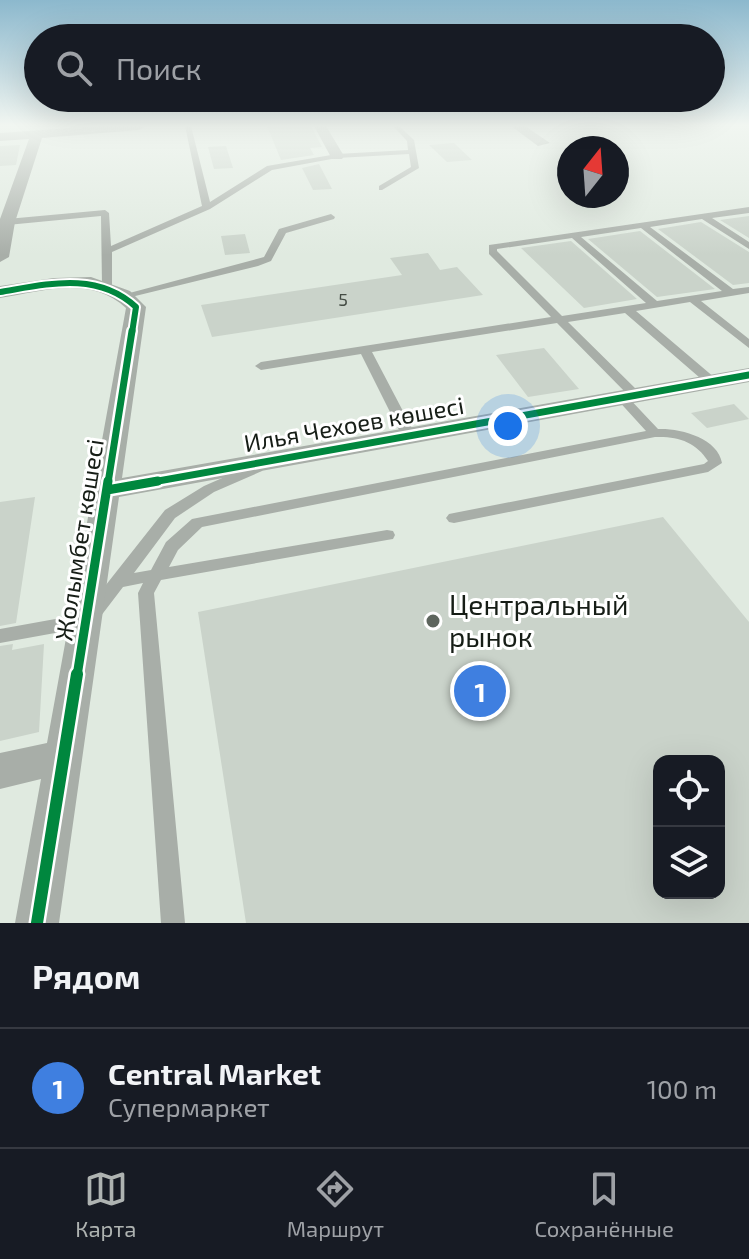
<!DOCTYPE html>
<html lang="ru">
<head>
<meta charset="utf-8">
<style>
  body { margin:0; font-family:"Exo 2",sans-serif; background:#242831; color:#f1f3f6 }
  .controls { position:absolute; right:24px; bottom:24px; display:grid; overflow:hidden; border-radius:16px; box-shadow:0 8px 32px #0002 }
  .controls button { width:72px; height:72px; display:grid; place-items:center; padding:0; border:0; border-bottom:2px solid #363941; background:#171b24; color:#f1f3f6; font:40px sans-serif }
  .compass { position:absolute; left:557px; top:136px; width:72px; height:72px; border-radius:50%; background:#171b24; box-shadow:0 8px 32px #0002; rotate:17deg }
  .you { position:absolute; left:508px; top:426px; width:28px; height:28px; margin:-20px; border:6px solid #fff; border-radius:50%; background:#1a73e8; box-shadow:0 0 0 12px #1a73e833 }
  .badge { display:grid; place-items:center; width:52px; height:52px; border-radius:50%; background:#aeb3b1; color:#fff; font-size:26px; font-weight:700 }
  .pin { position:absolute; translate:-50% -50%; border:4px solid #fff; box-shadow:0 2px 8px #0006 }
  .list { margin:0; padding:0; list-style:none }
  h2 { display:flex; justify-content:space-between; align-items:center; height:104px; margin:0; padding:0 32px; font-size:34px }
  h2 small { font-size:26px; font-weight:400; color:#9ea1a6 }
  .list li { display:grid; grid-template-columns:52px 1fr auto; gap:24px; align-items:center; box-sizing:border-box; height:120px; padding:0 32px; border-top:2px solid #363941 }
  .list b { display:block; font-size:30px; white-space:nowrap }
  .list p { margin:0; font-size:26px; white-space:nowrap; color:#9ea1a6 }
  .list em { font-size:26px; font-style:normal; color:#9ea1a6 }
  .icon { flex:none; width:44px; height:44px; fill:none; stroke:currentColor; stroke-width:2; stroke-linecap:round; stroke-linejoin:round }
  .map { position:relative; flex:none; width:749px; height:923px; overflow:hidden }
  .search { position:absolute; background:#171b24; box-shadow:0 8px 32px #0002; left:24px; right:24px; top:24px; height:88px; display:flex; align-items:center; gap:20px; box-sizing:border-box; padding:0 28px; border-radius:44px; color:#9ea1a6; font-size:30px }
  .sheet { height:224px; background:#171b24 }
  nav { display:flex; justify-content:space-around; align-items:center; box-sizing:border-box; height:112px; border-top:2px solid #363941; background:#171b24; font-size:22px; color:#9ea1a6 }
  nav a { display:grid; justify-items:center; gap:4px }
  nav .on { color:#aeb3b1 }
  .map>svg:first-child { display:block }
</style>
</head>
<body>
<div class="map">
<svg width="749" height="923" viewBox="0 0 749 923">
  <rect width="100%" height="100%" fill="#e0eae0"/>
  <!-- building -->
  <path fill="#cad3ca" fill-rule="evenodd" d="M 267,126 L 311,126 L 322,147 L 310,148 L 314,155 L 281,160 Z
    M 454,143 L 472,160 L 447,162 L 429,145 Z
    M 20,145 L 16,165 L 0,166 L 0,146 Z
    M 226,146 L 233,168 L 214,169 L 208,147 Z
    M 319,164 L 332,189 L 313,190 L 302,168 Z
    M 749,216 L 749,238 L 720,220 Z
    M 701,222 L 749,252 L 749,283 L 733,285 L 658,229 Z
    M 640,231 L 715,289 L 657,297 L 588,239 Z
    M 245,234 L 250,253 L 225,255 L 221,236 Z
    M 571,241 L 637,299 L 584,308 L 521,248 Z
    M 428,253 L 440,270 L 457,267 L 483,295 L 212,337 L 201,305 L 402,275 L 390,258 Z
    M 544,348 L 579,389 L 528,397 L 496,355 Z
    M 734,404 L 749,419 L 707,428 L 691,413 Z
    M 35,497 L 16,623 L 0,626 L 0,502 Z
    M 663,517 L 749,622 L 749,923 L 246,923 L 198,612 ZM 659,761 L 719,761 L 719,893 L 659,893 Z
    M 13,644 L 12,650 L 44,644 L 39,732 L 0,741 L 0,646 Z"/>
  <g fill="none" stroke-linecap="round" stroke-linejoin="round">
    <!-- lane -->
    <path fill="#a8aea8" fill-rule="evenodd" d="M 185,126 L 191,126 L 210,202 L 267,166 L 337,154 L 408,150 L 407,141 L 393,126 L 399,126 L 414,140 L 419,168 L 382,190 L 379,190 L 379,186 L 411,167 L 409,154 L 337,158 L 272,170 L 210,209 L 112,252 L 112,285 L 107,288 L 102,285 L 101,216 L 7,225 L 3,222 L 7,219 L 105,210 L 109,213 L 111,246 L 202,206 Z
      M 749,207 L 749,213 L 712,218 L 749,242 L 749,249 L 702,219 L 650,227 L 733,289 L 749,287 L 749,293 L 701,301 L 749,339 L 749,348 L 690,302 L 636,311 L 715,378 L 717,381 L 715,384 L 707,384 L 625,313 L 568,322 L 639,392 L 641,395 L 639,398 L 631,398 L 557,323 L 372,352 L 416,436 L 409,440 L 402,436 L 361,354 L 261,370 L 255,366 L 261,362 L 551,317 L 489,254 L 489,245 ZM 641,228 L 722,291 L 657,301 L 581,237 ZM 572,238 L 646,303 L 562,316 L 497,251 L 497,249 Z
      M 331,214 L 335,217 L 334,219 L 286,233 L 271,261 L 258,266 L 127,298 L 122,295 L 264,257 L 279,229 Z
      M 621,393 L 625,394 L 658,429 C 680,428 718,438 722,463 L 708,472 L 454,523 L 449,522 L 446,518 L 449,514 L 454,513 L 704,464 L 708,461 C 696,442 678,436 655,437 L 202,527 L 178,550 L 169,567 L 387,530 L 393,531 L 395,535 L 393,539 L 387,540 L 161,580 L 154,593 L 185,923 L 161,923 L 138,593 L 143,583 L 123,587 L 94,625 L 88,627 L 0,643 L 0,629 L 83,614 L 165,510 L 204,486 L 252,465 L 257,464 L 264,468 L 262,471 L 214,492 L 175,518 L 134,573 L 151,570 L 166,542 L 192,519 L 197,518 L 646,431 L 615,397 Z"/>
    <!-- street -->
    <path fill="#a8aea8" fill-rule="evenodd" d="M 97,126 L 145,126 L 139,130 L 42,138 L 15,222 L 9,257 L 0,262 L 0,219 L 29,139 L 0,141 L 0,133 Z
      M 314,126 L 326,126 L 344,156 L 342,159 L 332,159 Z
      M 511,126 L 525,126 L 550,143 L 538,146 Z
      M 91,277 L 130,291 L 146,307 L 122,478 L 749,368 L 749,382 L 119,497 L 59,923 L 15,923 L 41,779 L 0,789 L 0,753 L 47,743 L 126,308 C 91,275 42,291 0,298 L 0,286 L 54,278 Z"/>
    <defs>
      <path id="cycleway-far3" d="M 0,292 C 48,284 97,271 136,307 L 132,333"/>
      <path id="cycleway-far2" d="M 108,483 L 132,331
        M 147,483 L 749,375"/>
      <path id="cycleway-far1" d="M 107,490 L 158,481
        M 77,676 L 108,481"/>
      <path id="cycleway" d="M 37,923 L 77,674"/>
    </defs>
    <!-- cycleway-far3 casing -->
    <use href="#cycleway-far3" stroke="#fff" stroke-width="10"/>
    <!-- cycleway-far2 casing -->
    <use href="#cycleway-far2" stroke="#fff" stroke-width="12"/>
    <!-- cycleway-far1 casing -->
    <use href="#cycleway-far1" stroke="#fff" stroke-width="14"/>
    <!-- cycleway casing -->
    <use href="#cycleway" stroke="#fff" stroke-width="17"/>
    <!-- cycleway-far3 -->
    <use href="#cycleway-far3" stroke="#00873e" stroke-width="6"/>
    <!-- cycleway-far2 -->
    <use href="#cycleway-far2" stroke="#00873e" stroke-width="7"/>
    <!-- cycleway-far1 -->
    <use href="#cycleway-far1" stroke="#00873e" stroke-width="9"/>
    <!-- cycleway -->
    <use href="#cycleway" stroke="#00873e" stroke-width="12"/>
  </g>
  <!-- sky -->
  <linearGradient id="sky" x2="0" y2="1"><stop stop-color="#8cb8cd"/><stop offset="0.49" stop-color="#f1f6f1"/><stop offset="1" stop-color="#f1f6f1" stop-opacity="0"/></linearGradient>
  <rect width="749" height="255" fill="url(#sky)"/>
  <!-- markers -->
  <circle fill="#5d655d" stroke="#fff" stroke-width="3" cx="433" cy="621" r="8"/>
  <g text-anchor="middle" stroke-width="6" stroke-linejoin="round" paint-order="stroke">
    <!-- far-number labels -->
    <g font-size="18" fill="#444c44">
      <text x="343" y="306">5</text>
    </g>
    <!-- street labels -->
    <g font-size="24" fill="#161d16" stroke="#fff">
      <text transform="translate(354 425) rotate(-10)" y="8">Илья Чехоев көшесі</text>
      <text transform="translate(80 540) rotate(-81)" y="8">Жолымбет көшесі</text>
    </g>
    <!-- near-poi labels -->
    <g font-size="28" fill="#161d16" stroke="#fff" text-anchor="start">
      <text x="449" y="615">Центральный<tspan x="449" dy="32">рынок</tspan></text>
    </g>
  </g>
</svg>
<div class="controls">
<button><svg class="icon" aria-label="locate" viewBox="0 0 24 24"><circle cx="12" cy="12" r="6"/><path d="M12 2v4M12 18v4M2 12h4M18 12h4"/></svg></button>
<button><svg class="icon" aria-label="layers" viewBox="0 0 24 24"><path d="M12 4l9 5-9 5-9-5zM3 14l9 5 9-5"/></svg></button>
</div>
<svg class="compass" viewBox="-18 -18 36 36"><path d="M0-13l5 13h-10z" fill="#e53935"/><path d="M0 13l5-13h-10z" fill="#9ea1a6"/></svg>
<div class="you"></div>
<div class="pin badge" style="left:480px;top:691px;background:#3f7fe0">1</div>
<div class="search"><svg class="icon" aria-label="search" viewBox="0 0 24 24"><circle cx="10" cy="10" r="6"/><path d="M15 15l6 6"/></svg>Поиск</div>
</div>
<section class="sheet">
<h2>Рядом<small></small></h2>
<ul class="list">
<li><span class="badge" style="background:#3f7fe0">1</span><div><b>Central Market</b><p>Супермаркет</p></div><em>100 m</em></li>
</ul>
</section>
<nav>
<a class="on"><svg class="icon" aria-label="map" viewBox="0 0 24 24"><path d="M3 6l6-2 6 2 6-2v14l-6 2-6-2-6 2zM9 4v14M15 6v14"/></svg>Карта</a>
<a><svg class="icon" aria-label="directions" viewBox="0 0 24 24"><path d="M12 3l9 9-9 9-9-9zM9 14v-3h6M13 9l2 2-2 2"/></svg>Маршрут</a>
<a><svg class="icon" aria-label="saved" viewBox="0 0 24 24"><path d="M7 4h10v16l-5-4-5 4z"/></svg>Сохранённые</a>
</nav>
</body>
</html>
